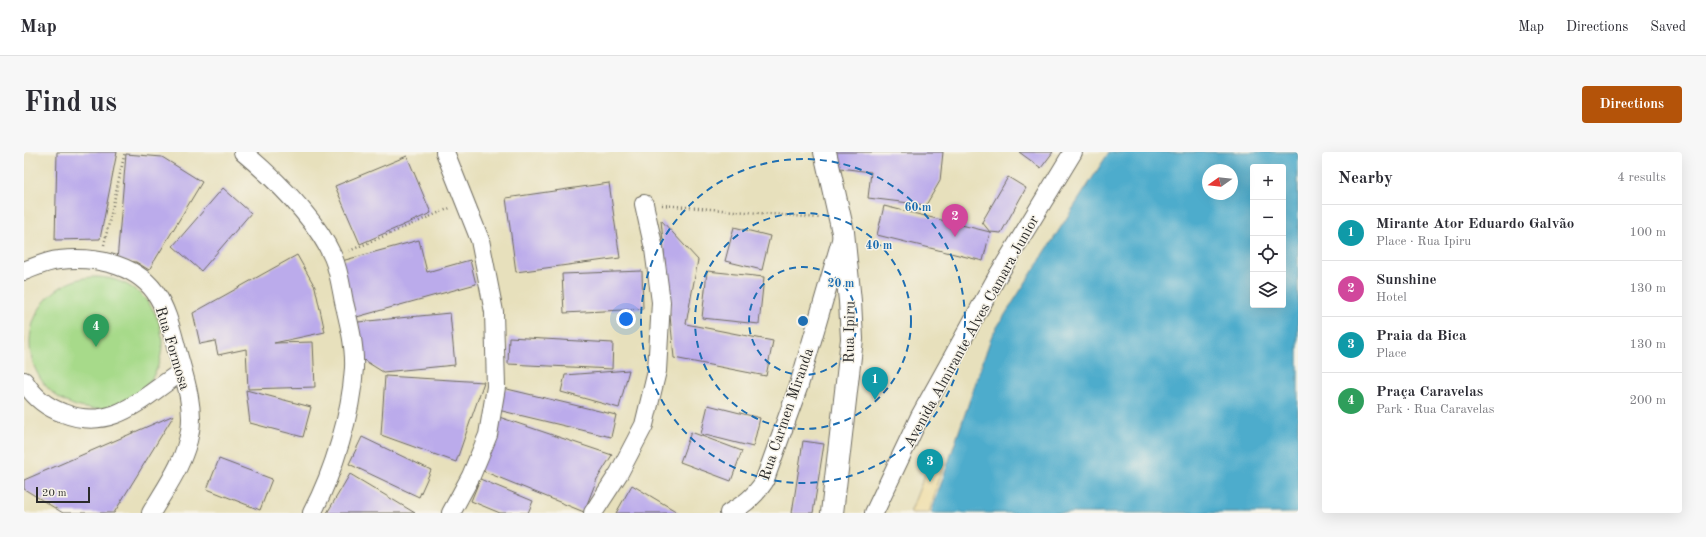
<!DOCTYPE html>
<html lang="en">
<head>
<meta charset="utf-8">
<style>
  body { margin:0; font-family:"Old Standard TT",serif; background:#f7f7f7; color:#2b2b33 }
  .controls { position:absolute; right:12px; top:12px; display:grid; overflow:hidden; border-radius:4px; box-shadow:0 4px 16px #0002 }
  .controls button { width:36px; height:36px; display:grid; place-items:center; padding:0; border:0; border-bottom:1px solid #e1e1e2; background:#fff; color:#2b2b33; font:20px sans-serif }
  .compass { position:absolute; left:1178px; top:12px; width:36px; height:36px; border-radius:50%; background:#fff; box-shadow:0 4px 16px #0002; rotate:255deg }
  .scale { position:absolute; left:12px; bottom:10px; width:54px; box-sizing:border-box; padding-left:4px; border:2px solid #2b2b2b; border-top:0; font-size:11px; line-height:14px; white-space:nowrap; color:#2b2b2b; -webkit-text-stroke:3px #f7f3e8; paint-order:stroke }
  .you { position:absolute; left:602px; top:167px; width:14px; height:14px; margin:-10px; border:3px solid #fff; border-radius:50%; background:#1a73e8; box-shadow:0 0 0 6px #1a73e833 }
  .badge { display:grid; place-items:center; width:26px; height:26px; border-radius:50%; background:#b45309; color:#fff; font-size:13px; font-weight:700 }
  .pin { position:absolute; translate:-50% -33px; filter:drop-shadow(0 1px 2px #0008) }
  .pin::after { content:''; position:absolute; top:21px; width:14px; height:12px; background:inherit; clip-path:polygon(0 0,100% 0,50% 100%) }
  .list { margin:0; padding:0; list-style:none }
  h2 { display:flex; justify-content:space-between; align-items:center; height:52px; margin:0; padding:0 16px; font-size:17px }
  h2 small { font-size:13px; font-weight:400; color:#7c7c81 }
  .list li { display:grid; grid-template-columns:26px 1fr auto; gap:12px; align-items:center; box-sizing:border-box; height:56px; padding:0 16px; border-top:1px solid #e1e1e2 }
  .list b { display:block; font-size:15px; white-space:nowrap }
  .list p { margin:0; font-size:13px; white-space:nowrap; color:#7c7c81 }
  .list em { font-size:13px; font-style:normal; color:#7c7c81 }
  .icon { flex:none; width:22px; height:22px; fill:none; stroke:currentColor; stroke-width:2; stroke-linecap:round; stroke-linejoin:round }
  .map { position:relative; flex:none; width:1274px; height:361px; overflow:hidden; border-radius:4px }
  header { display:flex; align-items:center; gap:24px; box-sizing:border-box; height:56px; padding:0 20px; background:#fff; border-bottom:1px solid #e1e1e2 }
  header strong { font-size:19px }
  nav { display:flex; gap:22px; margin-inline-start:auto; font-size:14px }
  .intro { display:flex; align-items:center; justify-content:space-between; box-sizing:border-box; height:96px; padding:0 24px }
  h1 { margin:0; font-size:28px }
  .button { padding:10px 18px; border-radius:4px; background:#b45309; color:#fff; font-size:14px; font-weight:700 }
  main { display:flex; gap:24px; padding:0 24px }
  aside { flex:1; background:#fff; border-radius:4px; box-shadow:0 4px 16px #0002 }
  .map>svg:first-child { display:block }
</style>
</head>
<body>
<header>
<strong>Map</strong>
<nav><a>Map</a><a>Directions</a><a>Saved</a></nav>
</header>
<div class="intro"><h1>Find us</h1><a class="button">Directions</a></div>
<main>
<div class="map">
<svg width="1274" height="361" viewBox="0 0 1274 361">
  <rect width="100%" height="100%" fill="#f7f3e8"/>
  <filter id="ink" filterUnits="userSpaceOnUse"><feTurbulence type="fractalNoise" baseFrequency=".025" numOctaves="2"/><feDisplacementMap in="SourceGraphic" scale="8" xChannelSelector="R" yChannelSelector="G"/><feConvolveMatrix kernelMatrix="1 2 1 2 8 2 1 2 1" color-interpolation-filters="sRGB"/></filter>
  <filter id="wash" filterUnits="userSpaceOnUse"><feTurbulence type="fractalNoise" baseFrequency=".012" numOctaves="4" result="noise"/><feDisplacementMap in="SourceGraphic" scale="16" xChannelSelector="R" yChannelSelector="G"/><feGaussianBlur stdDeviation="0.9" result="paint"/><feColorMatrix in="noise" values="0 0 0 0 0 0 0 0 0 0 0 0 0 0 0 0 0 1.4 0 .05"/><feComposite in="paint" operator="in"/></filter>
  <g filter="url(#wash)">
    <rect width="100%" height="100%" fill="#e7e0bc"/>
    <!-- green -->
    <path fill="#a7da8a" stroke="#69825a" d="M6 191a66 66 0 1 1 132 0a66 66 0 1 1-132 0Z"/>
    <!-- sand -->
    <path fill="#eeda9e" stroke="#8c8264" d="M 908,304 L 920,311 L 905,361 L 886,361 Z"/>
    <!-- water -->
    <path fill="#4eaccc" stroke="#3c6c7c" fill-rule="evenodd" d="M 1085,0 L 1274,0 L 1274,361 L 907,361 L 968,183 ZM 1229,15 L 1259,15 L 1259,153 L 1229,153 ZM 1184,18 L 1208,18 L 1208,42 L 1184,42 Z"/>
    <g id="blocks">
      <!-- building -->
      <path fill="#bbabeb" d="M 33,0 L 93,0 L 76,87 L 31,88 Z
        M 811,0 L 919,0 L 916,29 L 902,53 L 844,46 L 847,20 L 816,16 Z
        M 995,0 L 1029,0 L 1017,16 Z
        M 102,2 L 138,5 L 178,30 L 125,118 L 112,110 L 93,109 Z
        M 383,4 L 407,61 L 336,92 L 311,34 Z
        M 984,25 L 1002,36 L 977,81 L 966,80 L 958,70 Z
        M 585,31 L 596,106 L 492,120 L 482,46 Z
        M 199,36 L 227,61 L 177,119 L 149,94 Z
        M 860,54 L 966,80 L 959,109 L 853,83 Z
        M 637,68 L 674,108 L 662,172 L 749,189 L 742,224 L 650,206 Z
        M 710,75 L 746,84 L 738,118 L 701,109 Z
        M 395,88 L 403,120 L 446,108 L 452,132 L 329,166 L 314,110 Z
        M 273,103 L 291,135 L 301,180 L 250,191 L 289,190 L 291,235 L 224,237 L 222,197 L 194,203 L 191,189 L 176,192 L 169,161 Z
        M 618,119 L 619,157 L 540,161 L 538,122 Z
        M 683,119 L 740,125 L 735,172 L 678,166 Z
        M 426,161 L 431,213 L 359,220 L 338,207 L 334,170 Z
        M 485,185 L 589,191 L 588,217 L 484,212 Z
        M 605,218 L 595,256 L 537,240 L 541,223 Z
        M 361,224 L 460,230 L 432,310 L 357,283 Z
        M 479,236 L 592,263 L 587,285 L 474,258 Z
        M 222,238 L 287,255 L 279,285 L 226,271 Z
        M 684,253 L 736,266 L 729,295 L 677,282 Z
        M 150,263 L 90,361 L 39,361 L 0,337 L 0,328 Z
        M 475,265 L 588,303 L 573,327 L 560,360 L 454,317 Z
        M 667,280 L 718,299 L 707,329 L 656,310 Z
        M 338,285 L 407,318 L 395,345 L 325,312 Z
        M 779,289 L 800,292 L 789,361 L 768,361 Z
        M 195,307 L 248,327 L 236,358 L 183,337 Z
        M 326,322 L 391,361 L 303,361 Z
        M 456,327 L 509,349 L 504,361 L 476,361 L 447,349 Z
        M 608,333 L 655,361 L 592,361 Z"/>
    </g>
  </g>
  <g filter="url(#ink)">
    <use href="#blocks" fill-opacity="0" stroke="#6d6a5e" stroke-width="1"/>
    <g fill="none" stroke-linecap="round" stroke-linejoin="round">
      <defs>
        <path id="minor" d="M 219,0 C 252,28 291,65 309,105 C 315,119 317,135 320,150 C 325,171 331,194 330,216 C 327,263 310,319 288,361
          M 421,0 L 456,88 L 470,160 L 472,235 L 464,283 L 447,324 L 427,361
          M 0,119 C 11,115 23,109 35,108 C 68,104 110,111 131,140 C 144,159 148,181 154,202 C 161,227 170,254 166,279 C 161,310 143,334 127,361
          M 0,229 C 9,244 22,255 39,261 C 90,281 119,244 159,219
          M 569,361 L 595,321 L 620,273 L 633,219 L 637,150 L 630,97 L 620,52
          M 705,361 C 721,352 730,345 740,330 L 775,233 L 818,85
          M 850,361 L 896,264 L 973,125 L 1049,0"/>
        <path id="tertiary" d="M 801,0 L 819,80 L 826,149 L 828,187 L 808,361"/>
      </defs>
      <!-- minor casing -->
      <use href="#minor" stroke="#6d6a5e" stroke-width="20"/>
      <!-- tertiary casing -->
      <use href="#tertiary" stroke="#6d6a5e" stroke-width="24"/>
      <!-- path -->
      <path stroke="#6d6a5e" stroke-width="2.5" stroke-dasharray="1 3" stroke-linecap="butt" d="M 638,53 L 796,66
        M 80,93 L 101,0
        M 325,99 L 426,56"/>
      <!-- minor -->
      <use href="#minor" stroke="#fff" stroke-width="18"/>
      <!-- tertiary -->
      <use href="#tertiary" stroke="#fff" stroke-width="22"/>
    </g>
  </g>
  <!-- distance rings -->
  <g fill="none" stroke="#1f6fb2" stroke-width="2" stroke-dasharray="7 5">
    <circle cx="779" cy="169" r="54"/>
    <circle cx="779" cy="169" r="108"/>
    <circle cx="779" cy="169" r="162"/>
  </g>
  <g text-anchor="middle" stroke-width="3" stroke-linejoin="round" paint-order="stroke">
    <!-- street labels -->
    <g font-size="15" fill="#2b2b2b" stroke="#f7f3e8">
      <text transform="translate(947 179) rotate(-61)" y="5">Avenida Almirante Alves Camara Junior</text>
      <text transform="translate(825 180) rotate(-89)" y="5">Rua Ipiru</text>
      <text transform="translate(149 196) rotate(73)" y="5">Rua Formosa</text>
      <text transform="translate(762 262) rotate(-71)" y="5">Rua Carmen Miranda</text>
    </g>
  </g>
  <circle cx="779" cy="169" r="6" fill="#1f6fb2" stroke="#f7f3e8" stroke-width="2"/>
  <g font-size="12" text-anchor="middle" font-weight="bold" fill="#1f6fb2" stroke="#f7f3e8" stroke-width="3" stroke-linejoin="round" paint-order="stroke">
    <text x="894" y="59">60 m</text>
    <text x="855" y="97">40 m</text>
    <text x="817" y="135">20 m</text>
  </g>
</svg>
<div class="controls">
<button>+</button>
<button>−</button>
<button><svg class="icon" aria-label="locate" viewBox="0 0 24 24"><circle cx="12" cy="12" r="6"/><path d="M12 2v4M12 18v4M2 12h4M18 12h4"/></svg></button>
<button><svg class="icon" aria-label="layers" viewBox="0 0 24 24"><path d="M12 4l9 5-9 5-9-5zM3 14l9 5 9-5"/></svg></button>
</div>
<svg class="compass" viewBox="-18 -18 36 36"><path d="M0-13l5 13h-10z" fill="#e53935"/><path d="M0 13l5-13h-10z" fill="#7c7c81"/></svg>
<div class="scale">20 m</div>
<div class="you"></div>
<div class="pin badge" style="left:851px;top:248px;background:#0f9aa8">1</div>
<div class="pin badge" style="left:931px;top:85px;background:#d1479c">2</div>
<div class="pin badge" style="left:906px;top:330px;background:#0f9aa8">3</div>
<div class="pin badge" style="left:72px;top:195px;background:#2e9e5b">4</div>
</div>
<aside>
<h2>Nearby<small>4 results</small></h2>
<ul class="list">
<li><span class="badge" style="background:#0f9aa8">1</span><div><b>Mirante Ator Eduardo Galvão</b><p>Place · Rua Ipiru</p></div><em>100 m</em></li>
<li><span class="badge" style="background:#d1479c">2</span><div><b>Sunshine</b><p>Hotel</p></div><em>130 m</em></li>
<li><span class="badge" style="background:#0f9aa8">3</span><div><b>Praia da Bica</b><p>Place</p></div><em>130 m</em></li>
<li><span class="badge" style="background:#2e9e5b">4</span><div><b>Praça Caravelas</b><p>Park · Rua Caravelas</p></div><em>200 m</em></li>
</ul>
</aside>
</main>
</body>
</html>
